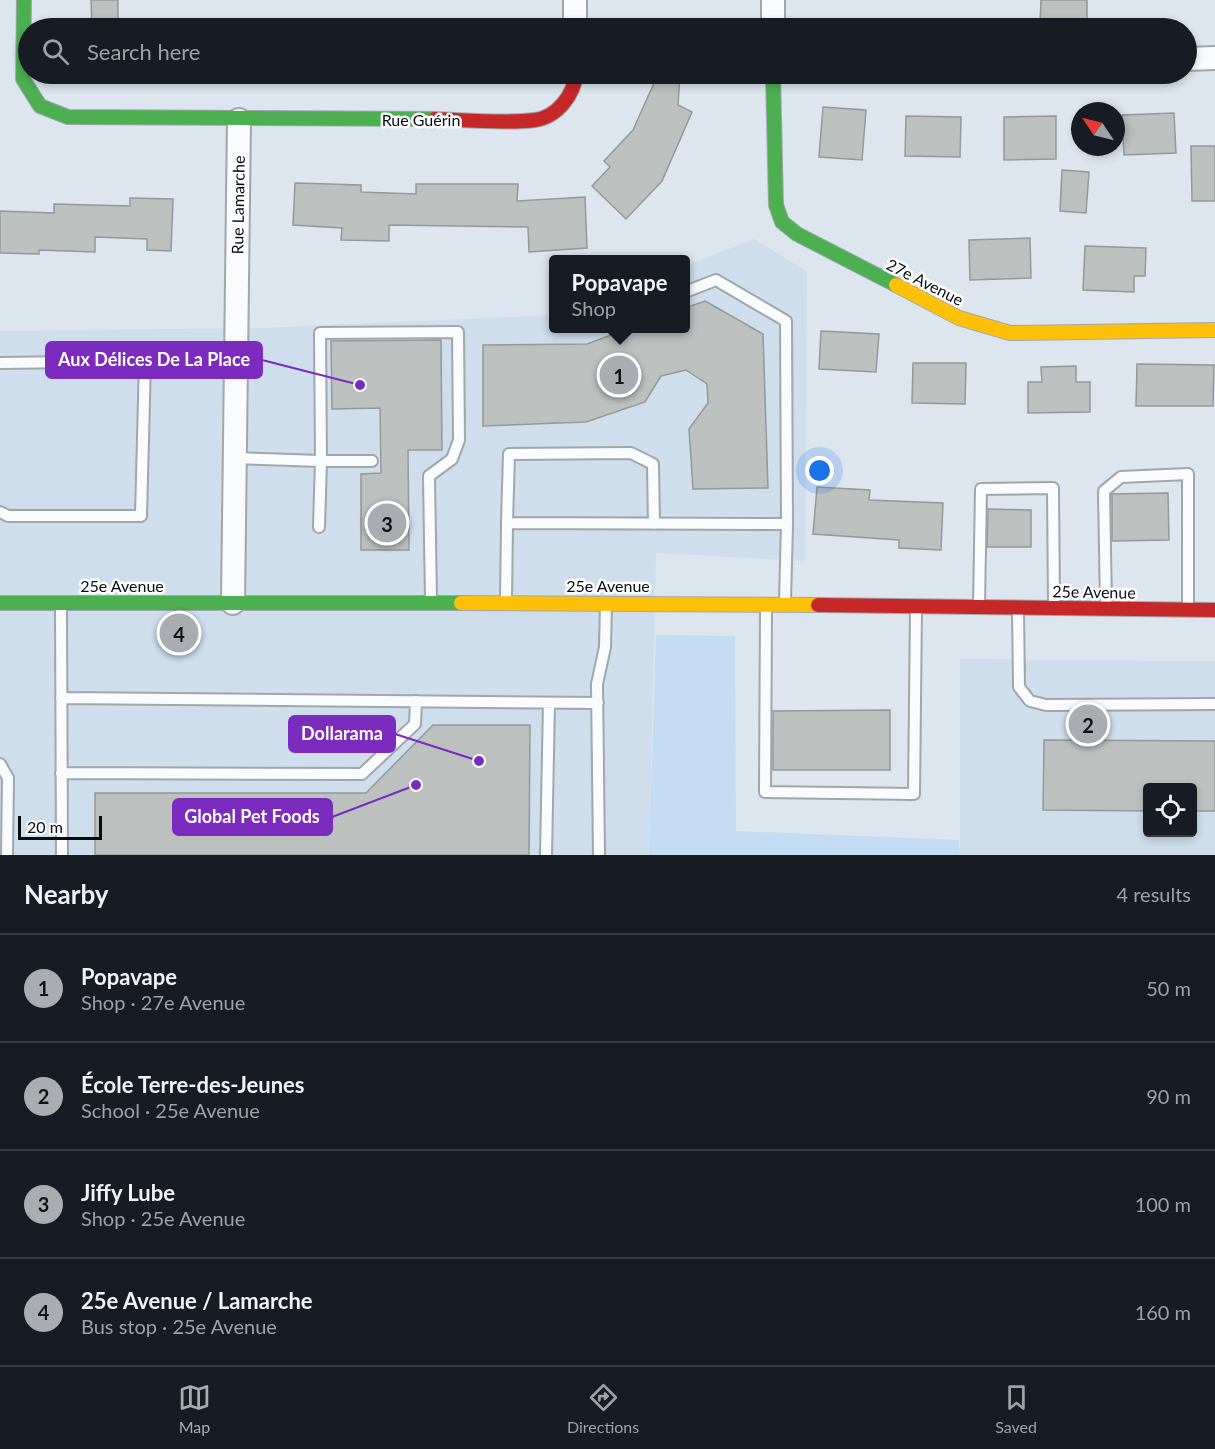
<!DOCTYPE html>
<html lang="en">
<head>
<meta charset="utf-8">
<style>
  body { margin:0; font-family:Lato,sans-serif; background:#20242c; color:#f1f3f6 }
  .controls { position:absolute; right:18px; bottom:18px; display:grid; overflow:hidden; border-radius:6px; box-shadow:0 3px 9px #0003 }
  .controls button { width:54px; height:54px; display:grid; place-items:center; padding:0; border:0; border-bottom:2px solid #363941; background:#171b24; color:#f1f3f6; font:30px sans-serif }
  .compass { position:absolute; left:1071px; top:102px; width:54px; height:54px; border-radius:50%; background:#171b24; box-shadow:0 3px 9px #0003; rotate:305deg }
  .scale { position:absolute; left:18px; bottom:15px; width:84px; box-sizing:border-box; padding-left:6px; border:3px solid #070c11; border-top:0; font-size:16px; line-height:21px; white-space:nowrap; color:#070c11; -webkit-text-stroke:4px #fff; paint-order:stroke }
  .you { position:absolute; left:820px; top:471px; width:21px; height:21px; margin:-15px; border:4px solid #fff; border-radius:50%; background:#1a73e8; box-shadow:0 0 0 9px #1a73e833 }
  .badge { display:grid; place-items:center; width:39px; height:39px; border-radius:50%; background:#a9adb2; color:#111; font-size:20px; font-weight:700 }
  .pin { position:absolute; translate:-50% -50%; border:3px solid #fff; box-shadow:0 2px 6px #0006 }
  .popup { position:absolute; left:549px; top:255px; width:141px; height:78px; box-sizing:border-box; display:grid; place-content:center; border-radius:6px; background:#171b24; filter:drop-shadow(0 2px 4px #0005); font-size:20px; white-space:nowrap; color:#9ea1a6 }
  .popup b { font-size:22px; color:#f1f3f6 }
  .popup::after { content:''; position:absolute; left:50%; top:100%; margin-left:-12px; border:12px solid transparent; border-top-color:#171b24 }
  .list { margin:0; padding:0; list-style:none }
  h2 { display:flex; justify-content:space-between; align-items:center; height:78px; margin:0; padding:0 24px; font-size:26px }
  h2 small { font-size:20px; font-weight:400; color:#9ea1a6 }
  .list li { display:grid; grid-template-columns:39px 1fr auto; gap:18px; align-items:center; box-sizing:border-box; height:108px; padding:0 24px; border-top:2px solid #363941 }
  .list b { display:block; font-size:22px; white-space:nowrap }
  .list p { margin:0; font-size:20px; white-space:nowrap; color:#9ea1a6 }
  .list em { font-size:20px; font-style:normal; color:#9ea1a6 }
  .icon { flex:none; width:33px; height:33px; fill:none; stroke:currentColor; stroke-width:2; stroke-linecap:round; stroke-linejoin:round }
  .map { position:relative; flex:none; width:1215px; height:855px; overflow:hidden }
  .search { position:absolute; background:#171b24; box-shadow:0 3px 9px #0003; left:18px; right:18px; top:18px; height:66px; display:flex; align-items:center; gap:15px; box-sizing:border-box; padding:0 21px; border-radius:33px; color:#9ea1a6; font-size:22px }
  .sheet { height:510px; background:#171b24 }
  nav { display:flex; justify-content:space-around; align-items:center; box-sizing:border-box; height:84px; border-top:2px solid #363941; background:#171b24; font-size:16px; color:#9ea1a6 }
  nav a { display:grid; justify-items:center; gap:3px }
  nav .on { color:#a9adb2 }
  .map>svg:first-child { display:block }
</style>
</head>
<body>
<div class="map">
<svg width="1215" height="855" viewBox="0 0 1215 855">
  <rect width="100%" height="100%" fill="#dde6ee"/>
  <!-- built -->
  <path fill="#cedeed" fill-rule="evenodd" d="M 754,239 L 807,271 L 805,561 L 656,553 L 649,855 L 0,855 L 0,331 L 264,328 L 553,315 L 553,328 L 685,328 L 685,266 Z
    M 960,659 L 1215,661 L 1215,855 L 960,855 ZM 1148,788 L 1192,788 L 1192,832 L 1148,832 Z"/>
  <!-- green -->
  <path fill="#c4dcf2" d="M 656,635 L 735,636 L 736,831 L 959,840 L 960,855 L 649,855 Z"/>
  <!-- building -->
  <path fill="#bcc1c0" stroke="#949899" stroke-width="1.5" d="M 91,0 L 118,0 L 118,28 L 92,28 Z
    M 1041,0 L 1087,0 L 1087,23 L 1040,22 Z
    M 658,74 L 680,74 L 678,105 L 692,112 L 662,181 L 626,219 L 592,186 L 610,167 L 604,161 L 633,130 Z
    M 823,107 L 866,110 L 862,160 L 819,157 Z
    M 1174,113 L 1176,153 L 1124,155 L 1122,115 Z
    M 906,116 L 961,117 L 960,157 L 905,156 Z
    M 1056,116 L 1056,159 L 1004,160 L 1004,117 Z
    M 1191,146 L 1215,146 L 1215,201 L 1192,201 Z
    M 1062,170 L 1089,172 L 1086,213 L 1060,211 Z
    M 295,183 L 361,185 L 361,192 L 416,194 L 416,184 L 518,184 L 517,201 L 585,197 L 587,248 L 529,252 L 528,227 L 389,225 L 389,241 L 341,240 L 342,228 L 293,225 Z
    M 130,198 L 173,199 L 171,251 L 147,250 L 147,239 L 95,237 L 95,252 L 39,250 L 39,254 L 0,253 L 0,211 L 54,213 L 54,204 L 130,206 Z
    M 1030,238 L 1031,278 L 970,280 L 969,240 Z
    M 1085,246 L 1146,248 L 1145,276 L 1134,276 L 1134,292 L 1083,290 Z
    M 705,301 L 763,334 L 768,488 L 693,489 L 689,429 L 708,403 L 707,384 L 686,370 L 661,376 L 645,402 L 586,422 L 483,426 L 483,345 L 587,344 L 630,328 L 685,328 L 685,308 Z
    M 821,331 L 879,334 L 876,372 L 819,369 Z
    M 441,340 L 442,450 L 408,450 L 409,550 L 361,550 L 361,474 L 381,473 L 380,408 L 332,409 L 331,341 Z
    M 913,363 L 966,363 L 965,404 L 912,403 Z
    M 1137,364 L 1214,365 L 1213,406 L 1136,406 Z
    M 1076,366 L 1076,382 L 1090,382 L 1090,412 L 1028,413 L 1028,382 L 1042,382 L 1041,367 Z
    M 817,487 L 870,490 L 869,500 L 943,503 L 941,550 L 899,548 L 899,540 L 813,534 Z
    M 1168,493 L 1169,540 L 1112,541 L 1112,494 Z
    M 988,509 L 1031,510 L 1031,547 L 987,547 Z
    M 890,710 L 890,770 L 773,770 L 773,711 Z
    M 433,725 L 530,725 L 529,855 L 95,855 L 95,793 L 366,793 Z
    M 1044,740 L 1215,741 L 1215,811 L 1192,811 L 1192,788 L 1148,788 L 1148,811 L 1043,810 Z"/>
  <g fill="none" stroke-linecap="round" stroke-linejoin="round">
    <defs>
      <path id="lane" d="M 685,292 L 716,280 L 786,321 L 787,524
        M 0,363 L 145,361
        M 235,458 L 321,461 L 320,333 L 458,332 L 459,440 L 452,459 L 429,476 L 431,600
        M 0,512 L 8,516 L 141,516 L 145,361 L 236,361
        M 507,523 L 509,454 L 631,453 L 653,464 L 654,524
        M 319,527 L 321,461 L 372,461
        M 506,599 L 507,523 L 787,524 L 785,602
        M 61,606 L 62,855
        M 979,606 L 981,489 L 1053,488 L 1054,605
        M 766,607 L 765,792 L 914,794 L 916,609
        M 1106,607 L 1104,491 L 1121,477 L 1188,474 L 1188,607
        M 1018,610 L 1019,687 L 1030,701 L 1046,705 L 1215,704
        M 61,698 L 598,703
        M 0,764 L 8,778 L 7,855
        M 61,773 L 362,774 L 415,724 L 416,701
        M 546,855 L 549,703
        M 599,855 L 597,684 L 605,647 L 606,604"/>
      <path id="street" d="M 575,0 L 575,28
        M 773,0 L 773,28
        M 1186,59 L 1215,58
        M 233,603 L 239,120"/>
      <path id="fast" d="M 24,0 L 23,79 L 40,106 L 68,117 L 435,119
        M 773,74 L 776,205 L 782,222 L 797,234 L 896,285
        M 0,603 L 461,603"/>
      <path id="slow" d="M 896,285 L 959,318 L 1010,333 L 1215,330
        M 461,603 L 818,605"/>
      <path id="jam" d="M 435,119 C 465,120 506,124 535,120 C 557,117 574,95 576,74
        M 818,605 L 1215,610"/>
    </defs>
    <!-- lane casing -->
    <use href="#lane" stroke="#9fa6ac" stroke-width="14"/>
    <!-- street casing -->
    <use href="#street" stroke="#9fa6ac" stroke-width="26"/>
    <!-- fast casing -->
    <use href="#fast" stroke="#9fa6ac" stroke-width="16"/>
    <!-- slow casing -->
    <use href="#slow" stroke="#9fa6ac" stroke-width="16"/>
    <!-- jam casing -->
    <use href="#jam" stroke="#9fa6ac" stroke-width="16"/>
    <!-- lane -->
    <use href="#lane" stroke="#fafbfc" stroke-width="10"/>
    <!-- street -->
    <use href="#street" stroke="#fafbfc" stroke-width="22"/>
    <!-- fast -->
    <use href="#fast" stroke="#4caf50" stroke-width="14"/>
    <!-- slow -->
    <use href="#slow" stroke="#ffc107" stroke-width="14"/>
    <!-- jam -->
    <use href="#jam" stroke="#c62828" stroke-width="14"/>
  </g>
  <g text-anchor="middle" stroke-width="5" stroke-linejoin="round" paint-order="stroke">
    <!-- street labels -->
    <g font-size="16" fill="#070c11" stroke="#fff">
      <text x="421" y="126">Rue Guérin</text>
      <text transform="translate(238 205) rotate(-89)" y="6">Rue Lamarche</text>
      <text transform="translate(925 282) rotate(27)" y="6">27e Avenue</text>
      <text x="122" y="592">25e Avenue</text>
      <text x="608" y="592">25e Avenue</text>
      <text transform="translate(1094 592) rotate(1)" y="6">25e Avenue</text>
    </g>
  </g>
  <!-- callouts -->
  <path fill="none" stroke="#7b2cbf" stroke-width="2" d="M360 385L262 360M479 761L395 734M416 785L332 817"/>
  <g fill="#7b2cbf" stroke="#fff" stroke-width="2">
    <circle cx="360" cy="385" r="6"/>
    <circle cx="479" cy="761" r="6"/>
    <circle cx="416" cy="785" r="6"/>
  </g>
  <g fill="#7b2cbf" stroke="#7b2cbf" stroke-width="2">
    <rect x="46" y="342" width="216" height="36" rx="6"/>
    <rect x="289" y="716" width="106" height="36" rx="6"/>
    <rect x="173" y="799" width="159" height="36" rx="6"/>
  </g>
  <g font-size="18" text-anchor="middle" font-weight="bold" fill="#fff">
    <text x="154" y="366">Aux Délices De La Place</text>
    <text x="342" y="740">Dollarama</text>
    <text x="252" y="823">Global Pet Foods</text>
  </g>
</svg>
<div class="controls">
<button><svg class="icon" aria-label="locate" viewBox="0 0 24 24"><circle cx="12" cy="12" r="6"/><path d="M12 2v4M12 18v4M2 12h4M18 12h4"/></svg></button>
</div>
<svg class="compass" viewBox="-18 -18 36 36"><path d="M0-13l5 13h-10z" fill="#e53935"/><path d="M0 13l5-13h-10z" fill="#9ea1a6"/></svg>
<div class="scale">20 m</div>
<div class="you"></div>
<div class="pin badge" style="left:619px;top:375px">1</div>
<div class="popup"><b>Popavape</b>Shop</div>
<div class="pin badge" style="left:1088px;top:724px">2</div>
<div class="pin badge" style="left:387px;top:523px">3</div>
<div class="pin badge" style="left:179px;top:633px">4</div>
<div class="search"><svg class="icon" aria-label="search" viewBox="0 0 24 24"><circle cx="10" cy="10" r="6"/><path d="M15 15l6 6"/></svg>Search here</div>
</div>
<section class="sheet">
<h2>Nearby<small>4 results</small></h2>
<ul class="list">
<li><span class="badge">1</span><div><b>Popavape</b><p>Shop · 27e Avenue</p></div><em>50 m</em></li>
<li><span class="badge">2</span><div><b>École Terre-des-Jeunes</b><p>School · 25e Avenue</p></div><em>90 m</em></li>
<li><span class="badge">3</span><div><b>Jiffy Lube</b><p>Shop · 25e Avenue</p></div><em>100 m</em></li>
<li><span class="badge">4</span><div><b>25e Avenue / Lamarche</b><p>Bus stop · 25e Avenue</p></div><em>160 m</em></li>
</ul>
</section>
<nav>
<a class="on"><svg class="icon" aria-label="map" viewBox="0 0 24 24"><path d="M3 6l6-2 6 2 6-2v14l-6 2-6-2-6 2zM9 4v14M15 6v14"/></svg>Map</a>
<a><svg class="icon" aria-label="directions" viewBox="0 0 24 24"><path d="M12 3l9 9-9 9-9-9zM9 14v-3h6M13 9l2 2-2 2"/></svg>Directions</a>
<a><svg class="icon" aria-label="saved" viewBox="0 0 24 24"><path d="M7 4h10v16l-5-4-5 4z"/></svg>Saved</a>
</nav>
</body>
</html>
